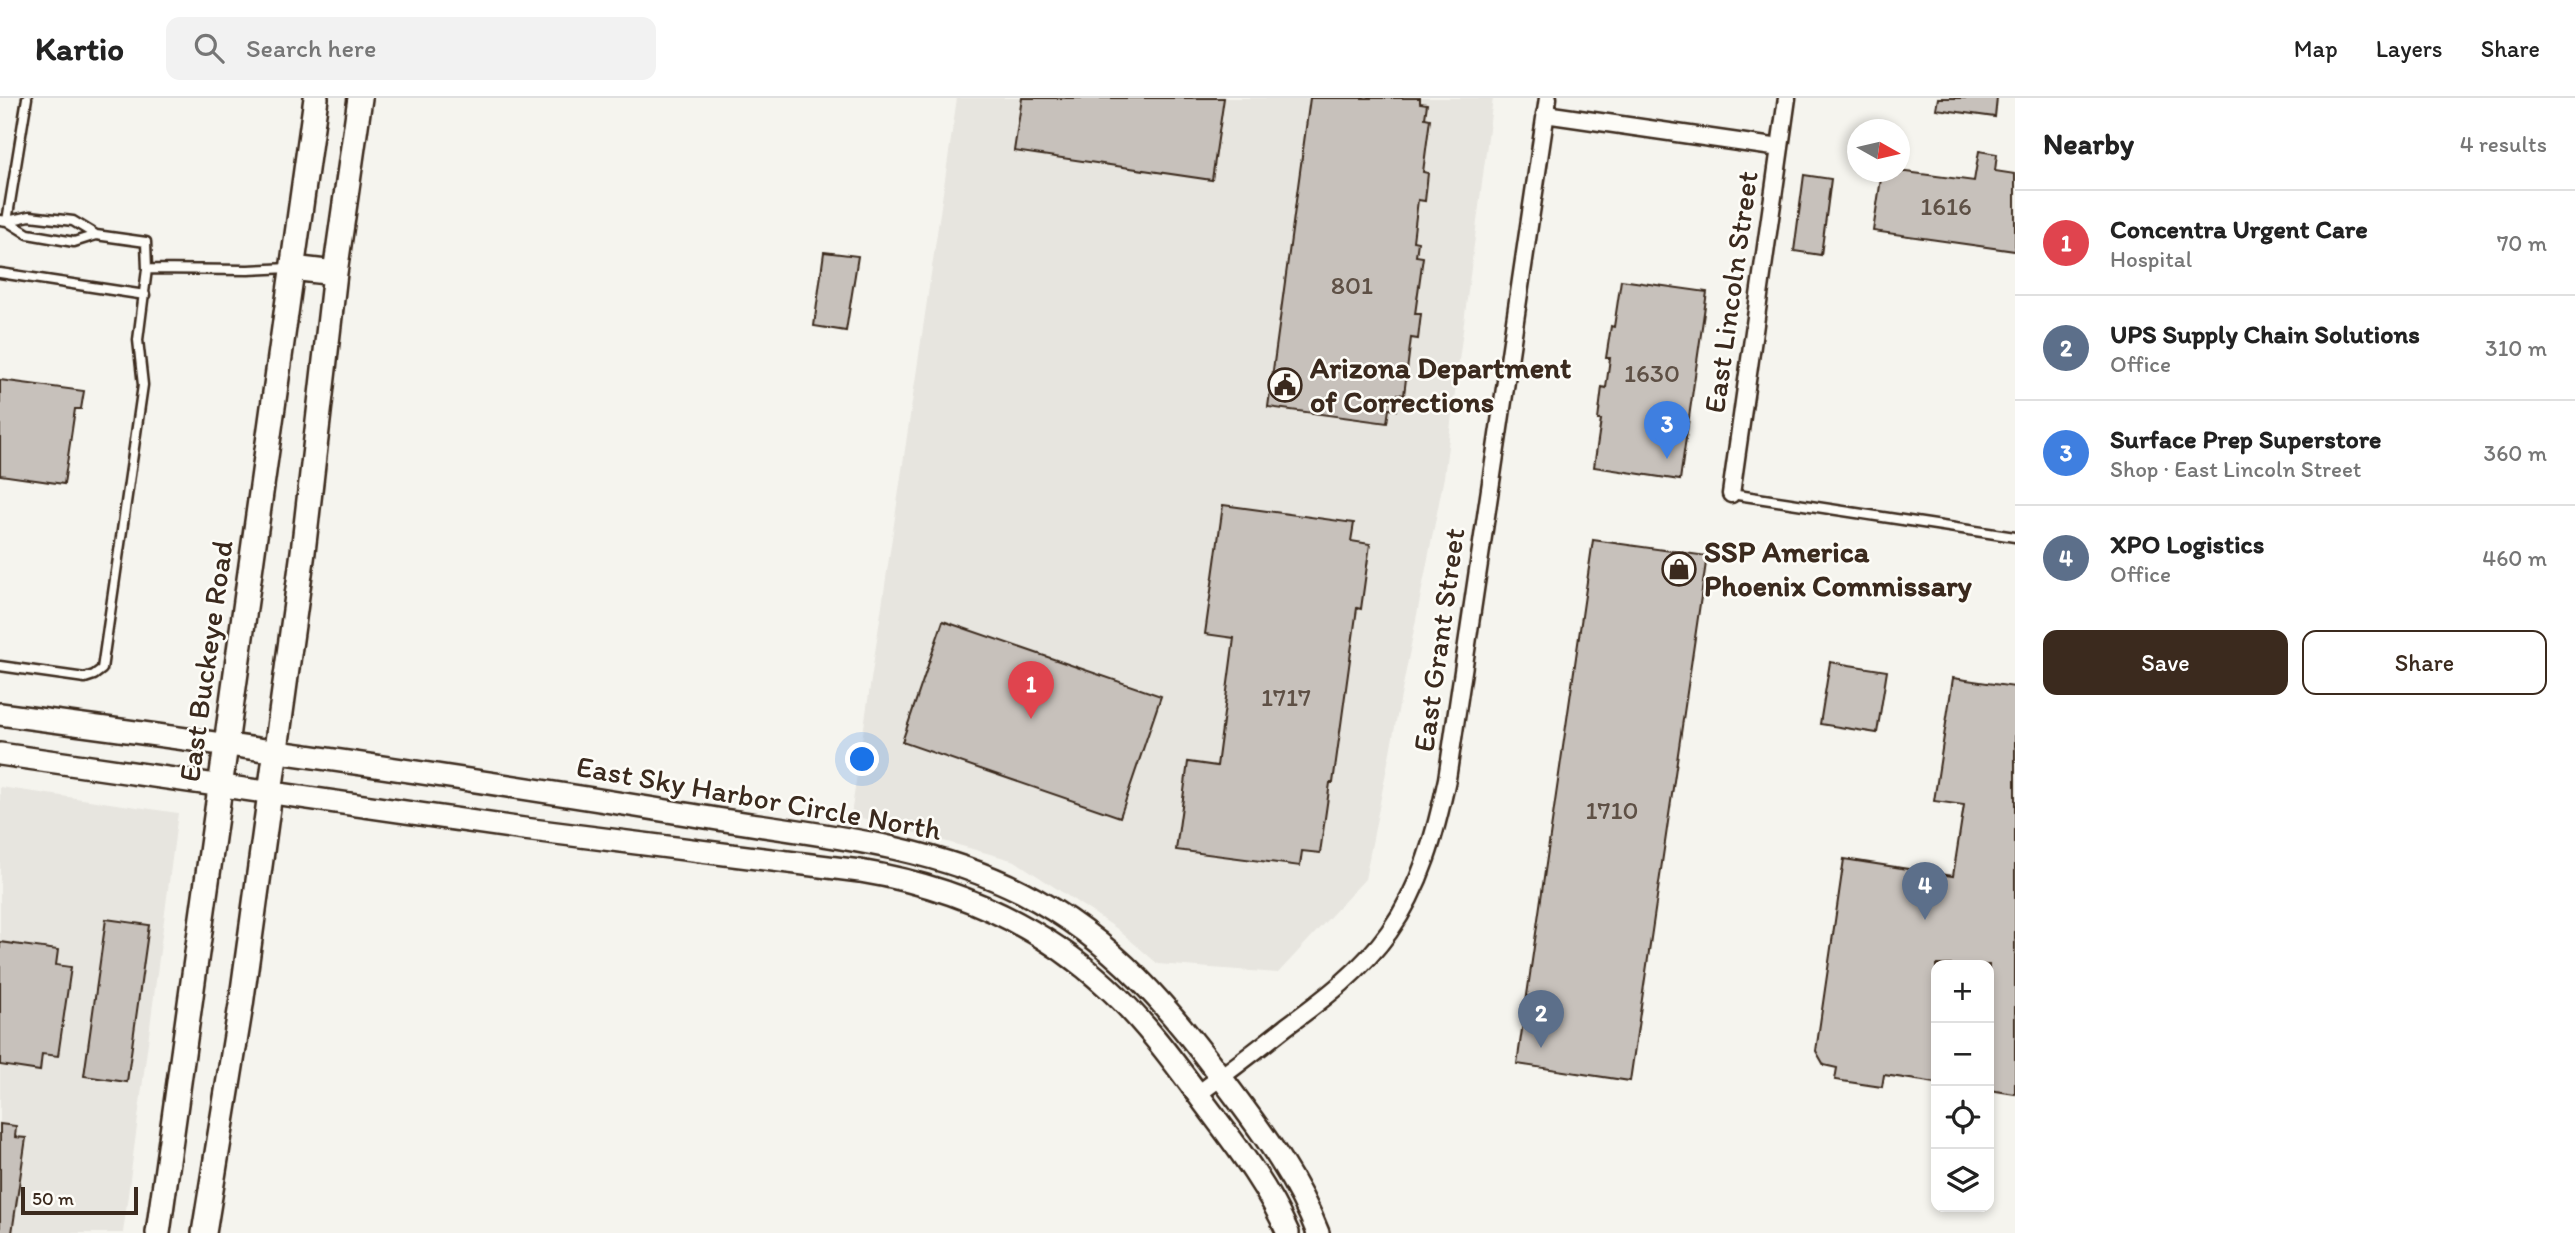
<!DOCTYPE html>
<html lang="en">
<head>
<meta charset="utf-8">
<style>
  body { margin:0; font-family:Itim,sans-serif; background:#f2f2f2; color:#222 }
  .controls { position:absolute; right:21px; bottom:21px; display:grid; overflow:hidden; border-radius:14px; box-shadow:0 4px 10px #0003 }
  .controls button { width:63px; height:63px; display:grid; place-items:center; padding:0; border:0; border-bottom:2px solid #e0e0e0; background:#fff; color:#222; font:35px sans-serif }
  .compass { position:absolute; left:1847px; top:21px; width:63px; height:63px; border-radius:50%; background:#fff; box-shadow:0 4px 10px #0003; rotate:98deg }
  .scale { position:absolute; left:21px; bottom:18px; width:117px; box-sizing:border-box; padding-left:7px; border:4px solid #3b2a1e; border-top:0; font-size:19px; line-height:24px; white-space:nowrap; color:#3b2a1e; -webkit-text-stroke:5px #fdfcf7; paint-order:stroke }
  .you { position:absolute; left:863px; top:662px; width:24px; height:24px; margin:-18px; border:5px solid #fff; border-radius:50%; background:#1a73e8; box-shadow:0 0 0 10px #1a73e833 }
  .badge { display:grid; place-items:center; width:46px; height:46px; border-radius:50%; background:#3b2a1e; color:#fff; font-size:23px; font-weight:700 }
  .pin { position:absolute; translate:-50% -58px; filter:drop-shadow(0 2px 4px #0008) }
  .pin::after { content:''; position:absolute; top:37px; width:24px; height:21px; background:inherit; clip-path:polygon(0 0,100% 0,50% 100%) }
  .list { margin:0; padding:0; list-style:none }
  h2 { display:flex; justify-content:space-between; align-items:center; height:91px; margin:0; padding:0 28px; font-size:30px }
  h2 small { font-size:23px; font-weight:400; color:#767676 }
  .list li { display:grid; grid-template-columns:46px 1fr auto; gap:21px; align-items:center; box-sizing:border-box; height:105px; padding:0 28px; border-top:2px solid #e0e0e0 }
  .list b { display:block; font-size:26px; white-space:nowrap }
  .list p { margin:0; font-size:23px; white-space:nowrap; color:#767676 }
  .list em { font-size:23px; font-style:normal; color:#767676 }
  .actions { display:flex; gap:14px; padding:21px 28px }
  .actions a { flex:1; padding:16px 0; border:2px solid #3b2a1e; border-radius:14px; text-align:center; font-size:24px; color:#3b2a1e }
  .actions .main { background:#3b2a1e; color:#fff }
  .icon { flex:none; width:38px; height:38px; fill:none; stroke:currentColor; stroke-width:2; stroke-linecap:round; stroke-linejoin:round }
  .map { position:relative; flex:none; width:2015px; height:1135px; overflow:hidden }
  header { display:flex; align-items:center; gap:42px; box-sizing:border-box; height:98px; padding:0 35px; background:#fff; border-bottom:2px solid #e0e0e0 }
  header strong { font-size:33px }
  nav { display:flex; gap:38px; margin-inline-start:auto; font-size:24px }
  .search { width:490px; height:63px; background:#f2f2f2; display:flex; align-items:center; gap:18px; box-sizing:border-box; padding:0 24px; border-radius:14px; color:#767676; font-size:26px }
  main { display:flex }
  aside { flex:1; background:#fff }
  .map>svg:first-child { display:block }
</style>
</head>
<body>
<header>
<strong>Kartio</strong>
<div class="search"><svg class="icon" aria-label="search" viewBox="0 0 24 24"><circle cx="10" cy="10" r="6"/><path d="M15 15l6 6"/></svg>Search here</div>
<nav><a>Map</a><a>Layers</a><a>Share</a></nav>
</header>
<main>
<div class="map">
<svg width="2015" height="1135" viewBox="0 0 2015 1135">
  <rect width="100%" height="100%" fill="#f5f4ee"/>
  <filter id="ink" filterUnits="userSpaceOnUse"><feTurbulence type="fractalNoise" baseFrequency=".0143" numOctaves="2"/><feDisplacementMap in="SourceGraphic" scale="14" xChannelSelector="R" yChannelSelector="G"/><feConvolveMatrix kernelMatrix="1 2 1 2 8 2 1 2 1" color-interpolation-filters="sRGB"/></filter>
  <g filter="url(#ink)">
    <!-- built -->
    <path fill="#e7e5df" d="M 957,0 L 1493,0 L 1444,379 L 1365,781 L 1278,875 L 1158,866 L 1116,830 L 1015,763 L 851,717 Z
      M 0,689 L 178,715 L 123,1135 L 0,1135 Z"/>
    <!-- building -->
    <path fill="#c7c1bb" stroke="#3b2a1e" stroke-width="2" d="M 1022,0 L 1224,0 L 1212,82 L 1014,53 Z
      M 1310,0 L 1420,0 L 1420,5 L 1427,6 L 1425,20 L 1430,21 L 1423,74 L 1428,75 L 1425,103 L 1418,102 L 1413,143 L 1418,144 L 1416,158 L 1423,159 L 1415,216 L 1421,216 L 1418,241 L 1411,240 L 1404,297 L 1398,296 L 1396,312 L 1389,311 L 1387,325 L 1268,309 Z
      M 1938,0 L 1997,0 L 1995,19 L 1936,11 Z
      M 1979,53 L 1997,56 L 1995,73 L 2015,76 L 2015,153 L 1873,133 L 1882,74 L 1906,74 L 1974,83 Z
      M 1804,77 L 1831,81 L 1821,157 L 1794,153 Z
      M 824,154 L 858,158 L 846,233 L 814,228 Z
      M 1621,182 L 1707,194 L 1680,382 L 1594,369 L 1601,322 L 1598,322 L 1602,289 L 1606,290 L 1610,260 L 1606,260 L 1611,228 L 1614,229 Z
      M 0,282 L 84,293 L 81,311 L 75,311 L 64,386 L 0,377 Z
      M 1223,407 L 1354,425 L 1351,443 L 1370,446 L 1361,511 L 1357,510 L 1333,685 L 1330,685 L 1320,755 L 1302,753 L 1300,768 L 1176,752 L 1188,664 L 1217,668 L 1234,540 L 1205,536 Z
      M 1593,442 L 1707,458 L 1630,983 L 1517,966 Z
      M 943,523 L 1161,598 L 1120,719 L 902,644 Z
      M 1830,564 L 1887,573 L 1877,635 L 1820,626 Z
      M 1953,580 L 2015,589 L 2015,996 L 1989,992 L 1989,867 L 1936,867 L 1936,985 L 1884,977 L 1882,989 L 1835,982 L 1837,970 L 1824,967 L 1816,953 L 1844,761 L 1953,778 L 1964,707 L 1934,703 Z
      M 106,821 L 149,827 L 127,984 L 84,978 Z
      M 0,844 L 58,852 L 56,867 L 71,869 L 58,958 L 42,956 L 40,973 L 0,967 Z
      M 0,1026 L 16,1028 L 15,1039 L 26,1040 L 12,1135 L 0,1135 Z"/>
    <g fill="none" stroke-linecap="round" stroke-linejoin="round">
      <defs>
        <path id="service" d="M 0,122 L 7,123 L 30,118 L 73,123 L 96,137 L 146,144 L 147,171
          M 7,123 L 27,0
          M 7,123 L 28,136 L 74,144 L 96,137
          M 0,175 L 145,197
          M 1731,396 L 2015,439
          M 0,568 L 85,580 L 94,577 L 102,571 L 143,287 L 138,242 L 147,171 L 248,172 L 289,170"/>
        <path id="minor" d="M 1545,16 L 1780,50
          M 1731,396 L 1787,0
          M 1198,996 C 1228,974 1258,951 1287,928 C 1325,900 1361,873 1389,834 C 1421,789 1436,734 1447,681 L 1548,0"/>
        <path id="tertiary" d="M 0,616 C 229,646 458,679 686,716 C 797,735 920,742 1022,794 C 1116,843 1170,911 1232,994 C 1265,1038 1298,1083 1318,1135
          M 0,656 L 524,731 L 860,773 C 952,788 1037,825 1106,888 C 1145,923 1177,968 1208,1010 C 1238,1050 1268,1089 1288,1135"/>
        <path id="secondary" d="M 292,170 L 335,175
          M 158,1135 L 316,0
          M 204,1135 L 241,907 L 303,454 L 335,175 L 360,0"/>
      </defs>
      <!-- service casing -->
      <use href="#service" stroke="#3b2a1e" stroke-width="13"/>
      <!-- minor casing -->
      <use href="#minor" stroke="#3b2a1e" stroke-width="21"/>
      <!-- tertiary casing -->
      <use href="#tertiary" stroke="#3b2a1e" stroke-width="26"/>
      <!-- secondary casing -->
      <use href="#secondary" stroke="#3b2a1e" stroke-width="28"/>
      <!-- service -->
      <use href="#service" stroke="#fdfcf7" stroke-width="8"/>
      <!-- minor -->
      <use href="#minor" stroke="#fdfcf7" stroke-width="16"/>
      <!-- tertiary -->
      <use href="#tertiary" stroke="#fdfcf7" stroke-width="21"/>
      <!-- secondary -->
      <use href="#secondary" stroke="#fdfcf7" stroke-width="23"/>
    </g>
  </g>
  <!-- icons -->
  <defs>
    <symbol id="civic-ring" viewBox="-11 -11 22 22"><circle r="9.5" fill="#fdfcf7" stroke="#3b2a1e" stroke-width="1.5"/><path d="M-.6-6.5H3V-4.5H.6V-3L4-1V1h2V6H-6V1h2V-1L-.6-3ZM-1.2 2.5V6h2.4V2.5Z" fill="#3b2a1e"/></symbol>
    <symbol id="shop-ring" viewBox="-11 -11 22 22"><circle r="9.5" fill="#fdfcf7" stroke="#3b2a1e" stroke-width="1.5"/><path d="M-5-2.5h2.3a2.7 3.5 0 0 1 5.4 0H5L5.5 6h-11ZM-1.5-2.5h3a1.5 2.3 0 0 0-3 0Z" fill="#3b2a1e"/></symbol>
  </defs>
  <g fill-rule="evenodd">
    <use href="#civic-ring" x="1266" y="268" width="38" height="38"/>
    <use href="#shop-ring" x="1660" y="452" width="38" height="38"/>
  </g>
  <g text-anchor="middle" stroke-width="5" stroke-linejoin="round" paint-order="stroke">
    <!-- number labels -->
    <g font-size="26" fill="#5e5045">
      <text x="1946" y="117">1616</text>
      <text x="1352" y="196">801</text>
      <text x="1652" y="284">1630</text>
      <text x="1286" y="608">1717</text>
      <text x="1612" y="721">1710</text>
    </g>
    <!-- street labels -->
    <g font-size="30" fill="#3b2a1e" stroke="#fdfcf7">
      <text transform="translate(1731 194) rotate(-82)" y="10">East Lincoln Street</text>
      <text transform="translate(1439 542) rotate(-82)" y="10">East Grant Street</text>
      <text transform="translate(206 563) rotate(-82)" y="10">East Buckeye Road</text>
      <text transform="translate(759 700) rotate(10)" y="10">East Sky Harbor Circle North</text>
    </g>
    <!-- poi labels -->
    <g font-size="30" font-weight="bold" fill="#3b2a1e" stroke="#fdfcf7" text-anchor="start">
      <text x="1310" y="280">Arizona Department<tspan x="1310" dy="34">of Corrections</tspan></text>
      <text x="1704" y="464">SSP America<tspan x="1704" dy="34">Phoenix Commissary</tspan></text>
    </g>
  </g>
</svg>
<div class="controls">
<button>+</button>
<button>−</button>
<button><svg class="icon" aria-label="locate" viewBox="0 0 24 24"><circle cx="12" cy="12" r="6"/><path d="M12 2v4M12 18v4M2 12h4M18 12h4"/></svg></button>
<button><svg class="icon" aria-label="layers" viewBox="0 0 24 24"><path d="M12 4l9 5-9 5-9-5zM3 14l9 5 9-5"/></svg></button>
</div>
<svg class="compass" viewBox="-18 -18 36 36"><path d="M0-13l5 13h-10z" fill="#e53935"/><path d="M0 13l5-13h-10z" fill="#767676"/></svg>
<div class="scale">50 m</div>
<div class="you"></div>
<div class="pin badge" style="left:1031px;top:621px;background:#e0444e">1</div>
<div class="pin badge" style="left:1541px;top:950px;background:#5c6f8a">2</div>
<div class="pin badge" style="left:1667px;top:361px;background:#3f7fe0">3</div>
<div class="pin badge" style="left:1925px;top:822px;background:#5c6f8a">4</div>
</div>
<aside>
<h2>Nearby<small>4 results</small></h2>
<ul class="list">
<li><span class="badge" style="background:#e0444e">1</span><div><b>Concentra Urgent Care</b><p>Hospital</p></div><em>70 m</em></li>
<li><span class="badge" style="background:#5c6f8a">2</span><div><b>UPS Supply Chain Solutions</b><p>Office</p></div><em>310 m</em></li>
<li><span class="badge" style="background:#3f7fe0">3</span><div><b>Surface Prep Superstore</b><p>Shop · East Lincoln Street</p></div><em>360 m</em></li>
<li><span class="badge" style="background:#5c6f8a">4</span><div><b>XPO Logistics</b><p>Office</p></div><em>460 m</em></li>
</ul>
<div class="actions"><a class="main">Save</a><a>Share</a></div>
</aside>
</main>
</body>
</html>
